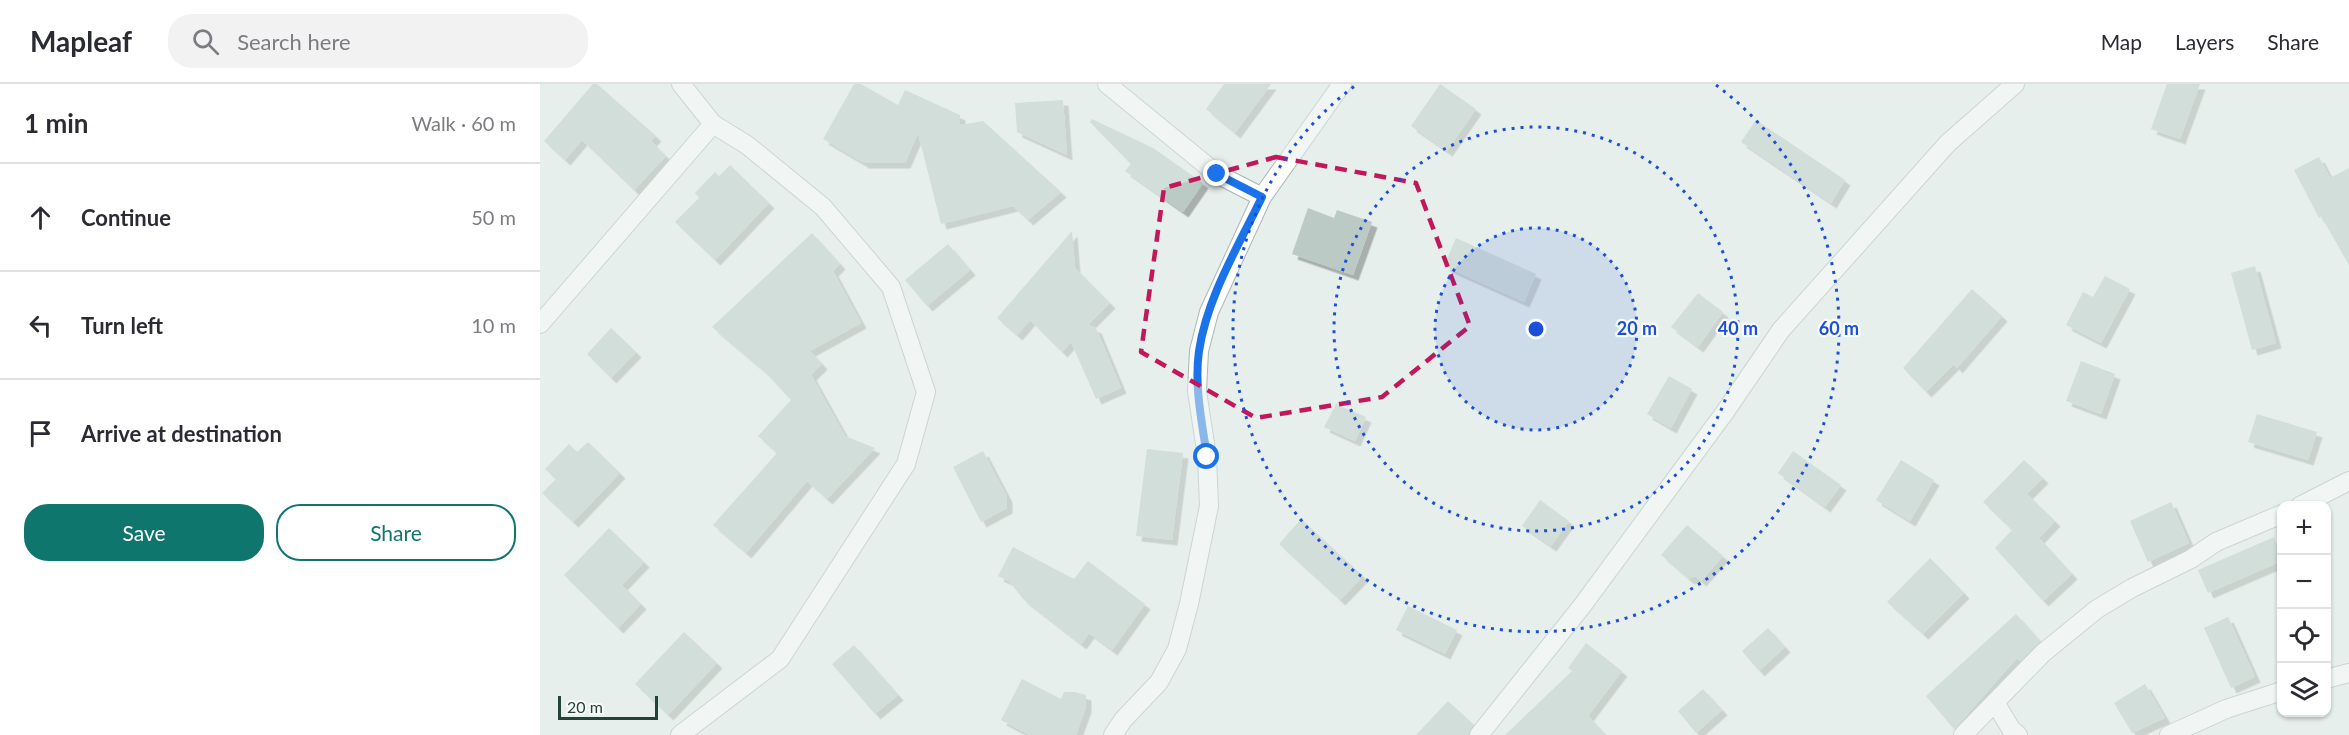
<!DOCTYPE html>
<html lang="en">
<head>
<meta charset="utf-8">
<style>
  body { margin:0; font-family:Lato,sans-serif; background:#f2f2f3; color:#2b2b33 }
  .controls { position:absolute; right:18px; bottom:18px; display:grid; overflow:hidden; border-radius:12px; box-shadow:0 2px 4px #0004 }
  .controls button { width:54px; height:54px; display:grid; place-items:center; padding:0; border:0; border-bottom:2px solid #e1e1e2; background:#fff; color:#2b2b33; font:30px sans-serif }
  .scale { position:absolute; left:18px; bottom:15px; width:100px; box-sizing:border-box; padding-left:6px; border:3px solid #24423a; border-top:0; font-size:16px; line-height:21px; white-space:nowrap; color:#24423a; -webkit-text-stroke:4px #f7fbf9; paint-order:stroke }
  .stop { position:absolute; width:18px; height:18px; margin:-14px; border:4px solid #1a73e8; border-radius:50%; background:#fff }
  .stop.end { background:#1a73e8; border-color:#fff; box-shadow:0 2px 6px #0008 }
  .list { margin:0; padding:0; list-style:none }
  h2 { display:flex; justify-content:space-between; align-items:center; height:78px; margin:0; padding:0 24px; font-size:26px }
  h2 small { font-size:20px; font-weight:400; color:#7c7c81 }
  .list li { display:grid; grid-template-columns:39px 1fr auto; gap:18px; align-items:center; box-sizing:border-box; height:108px; padding:0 24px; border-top:2px solid #e1e1e2 }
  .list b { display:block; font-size:22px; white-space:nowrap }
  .list em { font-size:20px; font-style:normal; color:#7c7c81 }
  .actions { display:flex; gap:12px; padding:18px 24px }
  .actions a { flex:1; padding:14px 0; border:2px solid #0f766e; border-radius:24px; text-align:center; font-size:21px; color:#0f766e }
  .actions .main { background:#0f766e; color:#fff }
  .icon { flex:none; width:33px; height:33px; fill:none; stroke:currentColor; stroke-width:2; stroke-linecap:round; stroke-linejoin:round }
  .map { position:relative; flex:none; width:1809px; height:651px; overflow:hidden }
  header { display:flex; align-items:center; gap:36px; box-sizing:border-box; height:84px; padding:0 30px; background:#fff; border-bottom:2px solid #e1e1e2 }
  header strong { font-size:28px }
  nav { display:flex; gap:33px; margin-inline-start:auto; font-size:21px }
  .search { width:420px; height:54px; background:#f2f2f3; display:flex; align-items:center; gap:15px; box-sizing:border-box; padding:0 21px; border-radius:24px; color:#7c7c81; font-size:22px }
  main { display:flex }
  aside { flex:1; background:#fff }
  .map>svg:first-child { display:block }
</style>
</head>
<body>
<header>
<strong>Mapleaf</strong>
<div class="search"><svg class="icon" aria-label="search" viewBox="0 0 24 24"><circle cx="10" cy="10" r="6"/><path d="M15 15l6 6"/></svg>Search here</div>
<nav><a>Map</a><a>Layers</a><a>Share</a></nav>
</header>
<main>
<aside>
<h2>1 min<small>Walk · 60 m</small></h2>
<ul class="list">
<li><svg class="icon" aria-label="ahead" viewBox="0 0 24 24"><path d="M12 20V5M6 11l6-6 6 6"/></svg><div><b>Continue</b></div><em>50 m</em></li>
<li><svg class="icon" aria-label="left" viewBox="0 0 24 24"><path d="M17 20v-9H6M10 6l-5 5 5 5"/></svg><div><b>Turn left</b></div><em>10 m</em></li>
<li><svg class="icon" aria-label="arrive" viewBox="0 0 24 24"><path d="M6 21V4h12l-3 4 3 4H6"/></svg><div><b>Arrive at destination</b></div></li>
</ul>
<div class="actions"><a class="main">Save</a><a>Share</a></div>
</aside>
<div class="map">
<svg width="1809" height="651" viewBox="0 0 1809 651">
  <defs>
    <filter id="shadow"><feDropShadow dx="5.5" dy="5.5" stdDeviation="0" flood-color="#0004"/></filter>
  </defs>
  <rect width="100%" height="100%" fill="#e6efeb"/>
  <!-- building -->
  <path fill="#bbcac4" filter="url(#shadow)" d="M 53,0 L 57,0 L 116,52 L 111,57 L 126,72 L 94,106 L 42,56 L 25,76 L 4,57 Z
    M 314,0 L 321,0 L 358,21 L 365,6 L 420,31 L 420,41 L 443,37 L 521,108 L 488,136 L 473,122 L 401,140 L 378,49 L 365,79 L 324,79 L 283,55 Z
    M 684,0 L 731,0 L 695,49 L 666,25 Z
    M 900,0 L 936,25 L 907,67 L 871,42 Z
    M 1627,0 L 1660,0 L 1640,55 L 1611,45 Z
    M 523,16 L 527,71 L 477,48 L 475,19 Z
    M 552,35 L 613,64 L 663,99 L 643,128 L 585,87 L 591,80 L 550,38 Z
    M 1216,36 L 1305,96 L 1291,119 L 1201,58 Z
    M 1779,73 L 1790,94 L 1809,84 L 1809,181 L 1781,132 L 1779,134 L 1754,86 Z
    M 190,81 L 229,119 L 175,176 L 135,138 L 159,114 L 155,109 L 175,88 L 179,92 Z
    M 768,124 L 794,134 L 797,126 L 832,138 L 813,191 L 752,170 Z
    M 532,147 L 535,184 L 570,219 L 548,241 L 556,244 L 581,304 L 556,315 L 531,258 L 522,268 L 490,236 L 477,251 L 457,234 Z
    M 272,149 L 300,180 L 293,187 L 321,239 L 270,267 L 282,280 L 271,291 L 305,352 L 335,364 L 287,415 L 267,397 L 206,469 L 173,441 L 237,369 L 218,352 L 251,316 L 224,287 L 172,243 Z
    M 916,154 L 996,190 L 984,218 L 904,182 Z
    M 408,160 L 430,186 L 387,222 L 365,196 Z
    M 1715,182 L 1736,259 L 1712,266 L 1691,189 Z
    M 1565,192 L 1590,205 L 1561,259 L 1526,241 L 1543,208 L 1553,213 Z
    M 1432,205 L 1462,232 L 1417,284 L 1414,280 L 1386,308 L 1363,284 Z
    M 1158,209 L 1183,228 L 1158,263 L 1131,243 Z
    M 71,244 L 96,268 L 71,294 L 47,270 Z
    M 1541,277 L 1575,290 L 1561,330 L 1526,317 Z
    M 1129,292 L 1152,305 L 1131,344 L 1107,330 Z
    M 796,320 L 826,333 L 815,357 L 784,343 Z
    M 1717,330 L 1777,348 L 1768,376 L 1708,358 Z
    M 48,358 L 80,389 L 33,438 L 2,409 L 16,395 L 5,385 L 29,360 L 37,368 Z
    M 607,365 L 643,369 L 632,456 L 596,452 Z
    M 443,367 L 467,413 L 467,424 L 441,438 L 413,383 Z
    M 1253,367 L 1301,401 L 1285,423 L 1238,389 Z
    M 1361,376 L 1394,396 L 1370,437 L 1336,416 Z
    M 1484,376 L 1503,394 L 1487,410 L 1515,437 L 1499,454 L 1532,490 L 1503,517 L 1455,464 L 1472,446 L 1443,418 Z
    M 1000,416 L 1029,437 L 1011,462 L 982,442 Z
    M 1631,418 L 1649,459 L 1608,478 L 1590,437 Z
    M 761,435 L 823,492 L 800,516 L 739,460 Z
    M 1147,441 L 1183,472 L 1161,497 L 1155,492 L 1149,495 L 1121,471 Z
    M 69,444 L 104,478 L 82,501 L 101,520 L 78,544 L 24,491 Z
    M 1734,453 L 1742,477 L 1668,509 L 1658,486 Z
    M 473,463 L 534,495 L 548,477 L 605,520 L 572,566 L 549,549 L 541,560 L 483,515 L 469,497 L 458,492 Z
    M 1390,474 L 1424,509 L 1383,550 L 1347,518 Z
    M 868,522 L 917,546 L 905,570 L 856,546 Z
    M 1476,530 L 1500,557 L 1480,577 L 1477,574 L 1414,645 L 1386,612 Z
    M 1688,533 L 1715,593 L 1691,604 L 1664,544 Z
    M 1228,544 L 1245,563 L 1219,587 L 1202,567 Z
    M 144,548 L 177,579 L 128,631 L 95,600 Z
    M 1046,559 L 1082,587 L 1048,632 L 1066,651 L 965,651 L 1032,587 L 1028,584 Z
    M 314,561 L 358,611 L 335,630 L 292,580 Z
    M 482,595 L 521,615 L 524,608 L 535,608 L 546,611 L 546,623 L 536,651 L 490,651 L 461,636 Z
    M 1605,600 L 1625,634 L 1592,649 L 1574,619 Z
    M 1163,605 L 1182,626 L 1156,649 L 1138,627 Z
    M 908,617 L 933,640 L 928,651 L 876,651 Z"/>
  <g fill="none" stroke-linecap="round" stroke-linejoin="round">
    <defs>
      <path id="minor" d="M 567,0 L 677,90 L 722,113
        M 0,240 L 173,40
        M 1760,422 L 1809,397
        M 1786,595 L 1809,589
        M 1456,620 L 1471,645 L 1478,651
        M 140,651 L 240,575 L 366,380 L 386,308 L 351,203 L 283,123 L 207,61 L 173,40 L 141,0
        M 573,651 L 583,636 L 619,598 L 637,565 L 649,520 L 669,422 L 667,373 L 657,307 L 659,267 L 669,228 L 722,113 L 802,0
        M 939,651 L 1042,522 L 1185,328 L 1241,246 L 1408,59 L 1475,0
        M 1423,651 L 1503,569 L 1557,525 L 1592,504 L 1651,475 L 1676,458 L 1742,430
        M 1629,651 L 1686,625 L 1742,607"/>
    </defs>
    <!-- minor casing -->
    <use href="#minor" stroke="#a8b8b2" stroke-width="20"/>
    <!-- minor -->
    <use href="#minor" stroke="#fff" stroke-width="18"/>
  </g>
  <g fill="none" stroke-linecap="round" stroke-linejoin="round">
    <!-- route -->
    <path stroke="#1a73e8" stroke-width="8" d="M 667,373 C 662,338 654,302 659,267 C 667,213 699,161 722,113 L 677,90"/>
  </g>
  <!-- marked area -->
  <path d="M0 0H1809V651H0ZM 736,73 L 876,99 L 930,242 L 842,313 L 716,334 L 601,268 L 624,104 Z" fill="#e6efeb" fill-opacity=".55" fill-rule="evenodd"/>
  <path fill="none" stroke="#c2185b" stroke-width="4.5" stroke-dasharray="12 8" stroke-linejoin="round" d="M 736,73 L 876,99 L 930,242 L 842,313 L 716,334 L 601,268 L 624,104 Z"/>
  <!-- distance rings -->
  <circle cx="996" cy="245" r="101" fill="#1d4ed8" fill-opacity=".12"/>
  <g fill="none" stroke="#1d4ed8" stroke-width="3" stroke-dasharray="3 6">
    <circle cx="996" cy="245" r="101"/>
    <circle cx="996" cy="245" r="202"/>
    <path d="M1176 1A303 303 0 1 1 816 1"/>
  </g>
  <circle cx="996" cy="245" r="9" fill="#1d4ed8" stroke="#f7fbf9" stroke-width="3"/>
  <g font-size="18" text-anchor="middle" font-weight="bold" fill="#1d4ed8" stroke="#f7fbf9" stroke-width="4.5" stroke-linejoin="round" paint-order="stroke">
    <text x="1097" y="251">20 m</text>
    <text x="1198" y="251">40 m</text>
    <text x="1299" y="251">60 m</text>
  </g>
</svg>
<div class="controls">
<button>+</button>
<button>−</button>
<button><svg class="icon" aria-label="locate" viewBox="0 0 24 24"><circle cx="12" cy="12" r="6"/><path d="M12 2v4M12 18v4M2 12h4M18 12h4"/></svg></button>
<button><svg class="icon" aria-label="layers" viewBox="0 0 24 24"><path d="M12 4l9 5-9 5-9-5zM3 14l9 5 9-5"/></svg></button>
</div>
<div class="scale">20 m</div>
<div class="stop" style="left:667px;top:373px"></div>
<div class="stop end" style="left:677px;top:90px"></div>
</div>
</main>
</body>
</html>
